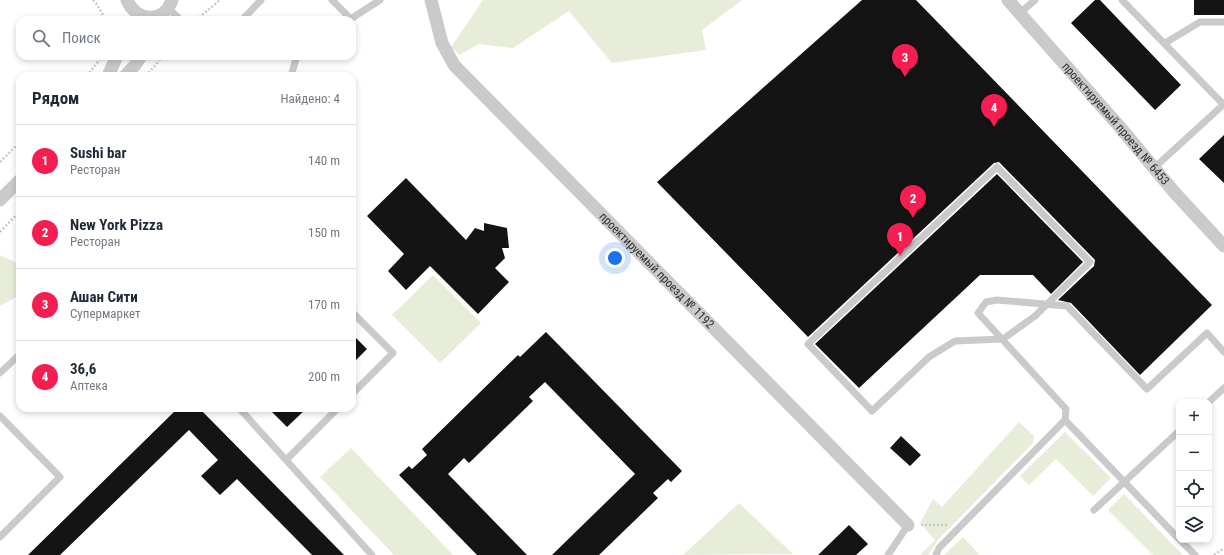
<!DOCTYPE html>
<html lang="ru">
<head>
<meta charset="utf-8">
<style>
  body { margin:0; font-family:"Roboto Condensed",sans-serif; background:#f2f2f3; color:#1f2937 }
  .controls { position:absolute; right:12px; bottom:12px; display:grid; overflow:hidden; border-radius:8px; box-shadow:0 2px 6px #0003 }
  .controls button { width:36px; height:36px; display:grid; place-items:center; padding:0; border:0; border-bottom:1px solid #e0e1e3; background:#fff; color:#1f2937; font:20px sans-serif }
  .you { position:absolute; left:615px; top:258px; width:14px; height:14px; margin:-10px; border:3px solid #fff; border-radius:50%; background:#1a73e8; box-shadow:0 0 0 6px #1a73e833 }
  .badge { display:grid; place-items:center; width:26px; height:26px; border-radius:50%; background:#f61d51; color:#fff; font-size:13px; font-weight:700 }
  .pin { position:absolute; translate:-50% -33px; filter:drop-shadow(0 1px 2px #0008) }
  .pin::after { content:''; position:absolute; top:21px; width:14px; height:12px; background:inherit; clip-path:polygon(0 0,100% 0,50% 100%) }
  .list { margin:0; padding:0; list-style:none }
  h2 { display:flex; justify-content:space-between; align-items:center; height:52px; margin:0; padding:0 16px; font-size:17px }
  h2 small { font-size:13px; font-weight:400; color:#747a83 }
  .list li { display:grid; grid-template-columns:26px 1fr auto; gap:12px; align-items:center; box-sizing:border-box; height:72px; padding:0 16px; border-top:1px solid #e0e1e3 }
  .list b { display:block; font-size:15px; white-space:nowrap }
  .list p { margin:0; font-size:13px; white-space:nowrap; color:#747a83 }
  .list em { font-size:13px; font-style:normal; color:#747a83 }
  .icon { flex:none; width:22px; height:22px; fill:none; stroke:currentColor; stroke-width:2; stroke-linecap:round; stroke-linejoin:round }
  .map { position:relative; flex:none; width:1224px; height:555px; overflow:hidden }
  .search { position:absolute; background:#fff; box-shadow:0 2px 6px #0003; left:16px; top:16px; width:340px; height:44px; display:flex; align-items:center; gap:10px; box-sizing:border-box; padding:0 14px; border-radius:12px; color:#747a83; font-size:15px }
  .panel { position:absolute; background:#fff; box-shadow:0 2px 6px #0003; left:16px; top:72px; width:340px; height:340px; border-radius:12px }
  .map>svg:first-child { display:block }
</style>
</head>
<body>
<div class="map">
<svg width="1224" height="555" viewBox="0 0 1224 555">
  <rect width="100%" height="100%" fill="#fff"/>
  <!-- green -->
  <path fill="#e7edd9" d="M 483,0 L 742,0 L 702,30 L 706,50 L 612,63 L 569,11 L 513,48 L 479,44 L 459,55 L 451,47 Z
    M 0,255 L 17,263 L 20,278 L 20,295 L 0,306 Z
    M 433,275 L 481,323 L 440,363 L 392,315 Z
    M 1019,422 L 1034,436 L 1033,443 L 938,540 L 928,555 L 920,555 L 935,540 L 920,523 L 933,499 L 942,507 Z
    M 1065,432 L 1111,478 L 1093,496 L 1056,459 L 1029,485 L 1020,476 Z
    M 351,448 L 453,555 L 394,555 L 320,477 Z
    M 1124,494 L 1183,555 L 1153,555 L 1108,510 Z
    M 739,503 L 793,554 L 683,555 Z
    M 963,537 L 980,555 L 944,555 Z"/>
  <!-- building -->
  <path fill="#141414" d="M 862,0 L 916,0 L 1212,305 L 1140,375 L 1071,303 L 1058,300 L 1094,266 L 1095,260 L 999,162 L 994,163 L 808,337 L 657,182 Z
    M 1095,0 L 1100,0 L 1181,85 L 1155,110 L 1071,23 Z
    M 1194,0 L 1224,0 L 1224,15 L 1194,15 Z
    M 1224,135 L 1224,183 L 1199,159 Z
    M 997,174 L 1083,262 L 1051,294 L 1033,275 L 980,275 L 859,388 L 815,344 Z
    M 406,178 L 466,240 L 475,228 L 484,231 L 484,223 L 507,228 L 509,248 L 502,248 L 505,258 L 495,268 L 509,282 L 478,314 L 430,266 L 406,290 L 388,271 L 404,254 L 367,216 Z
    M 546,332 L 682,471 L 671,482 L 668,479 L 653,493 L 658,498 L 599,555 L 552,555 L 635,474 L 545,382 L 529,397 L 533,401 L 469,463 L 464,458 L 448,474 L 527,555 L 477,555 L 399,475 L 409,466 L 412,469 L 427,455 L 422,449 L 518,355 L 520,357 Z
    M 352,334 L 367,349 L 352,364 Z
    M 178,408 L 199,408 L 344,555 L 312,555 L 237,479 L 220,495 L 201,476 L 218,460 L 189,430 L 60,555 L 28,555 Z
    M 268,408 L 307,408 L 287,427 Z
    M 901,436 L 921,455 L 910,466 L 890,448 Z
    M 849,525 L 868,544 L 856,555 L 818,555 Z"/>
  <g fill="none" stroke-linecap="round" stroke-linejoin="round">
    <!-- path -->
    <path stroke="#cacaca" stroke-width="2.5" stroke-dasharray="2 2" stroke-linecap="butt" d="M 93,0 L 96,3 L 106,20
      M 196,20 L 220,0
      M 87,76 L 101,58
      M 146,76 L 163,56
      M 0,162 L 20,142
      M 0,232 L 20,211
      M 921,525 L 948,525
      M 1214,555 L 1224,548"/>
    <!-- lane -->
    <path stroke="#cacaca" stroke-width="7" d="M 332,0 L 351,19
      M 1122,0 L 1224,105
      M 168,8 L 181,20
      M 1020,13 L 1035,0
      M 242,20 L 261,0
      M 349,20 L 380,0
      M 1165,43 L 1200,22 L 1224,22
      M 291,76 L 297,56
      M 997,167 L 1090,262 L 1035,316 L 1003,339 L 955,341 L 929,357 L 872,411 L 808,344 Z
      M 1154,168 L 1224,104
      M 352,312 L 393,353 L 352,394
      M 0,373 L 20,354
      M 1209,402 L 1224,388
      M 239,408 L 286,460 L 338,408
      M 0,416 L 60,477 L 0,537
      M 1065,420 L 1179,539
      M 286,460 L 372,555
      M 1094,510 L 1179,431
      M 1180,540 L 1195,555
      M 888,555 L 908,525
      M 936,555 L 939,548 L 1065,420 L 1066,409 L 978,313 L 986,302 L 997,300 L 1067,306 L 1147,389 L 1207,333 L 1224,352"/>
    <!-- street -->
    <g stroke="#cacaca" stroke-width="13">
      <path d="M 127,0 C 136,22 164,24 172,0"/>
      <path id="s1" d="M 431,0 L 442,43 L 454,65 L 908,525"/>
      <path id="s2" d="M 1008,0 L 1119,126 L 1175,193 L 1224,246"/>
      <path d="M 108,76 L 117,56"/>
      <path d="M 125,76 L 135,65 L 141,56"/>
      <path d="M 0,200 L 20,180"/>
    </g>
  </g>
  <g text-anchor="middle" stroke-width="4" stroke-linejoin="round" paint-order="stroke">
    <!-- street labels -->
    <g font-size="12" fill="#2d2d2d" stroke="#fff">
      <text dy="4" stroke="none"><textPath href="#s2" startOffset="164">проектируемый проезд № 6453</textPath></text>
      <text dy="4" stroke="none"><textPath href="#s1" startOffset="358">проектируемый проезд № 1192</textPath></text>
    </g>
  </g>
</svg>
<div class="controls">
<button>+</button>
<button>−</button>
<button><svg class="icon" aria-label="locate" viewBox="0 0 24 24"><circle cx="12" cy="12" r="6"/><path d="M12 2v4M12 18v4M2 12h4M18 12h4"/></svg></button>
<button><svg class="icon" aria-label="layers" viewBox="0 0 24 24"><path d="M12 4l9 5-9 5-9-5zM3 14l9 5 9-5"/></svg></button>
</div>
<div class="you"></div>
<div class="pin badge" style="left:900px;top:256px">1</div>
<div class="pin badge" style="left:913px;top:218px">2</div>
<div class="pin badge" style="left:905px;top:77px">3</div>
<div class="pin badge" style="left:994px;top:127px">4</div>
<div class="search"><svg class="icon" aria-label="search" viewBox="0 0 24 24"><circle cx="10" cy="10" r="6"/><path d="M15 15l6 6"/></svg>Поиск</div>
<section class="panel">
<h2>Рядом<small>Найдено: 4</small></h2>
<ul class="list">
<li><span class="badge">1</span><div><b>Sushi bar</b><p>Ресторан</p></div><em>140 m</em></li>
<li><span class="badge">2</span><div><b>New York Pizza</b><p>Ресторан</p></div><em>150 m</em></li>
<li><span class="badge">3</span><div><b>Ашан Сити</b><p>Супермаркет</p></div><em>170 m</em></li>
<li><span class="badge">4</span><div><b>36,6</b><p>Аптека</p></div><em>200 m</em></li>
</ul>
</section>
</div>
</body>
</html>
